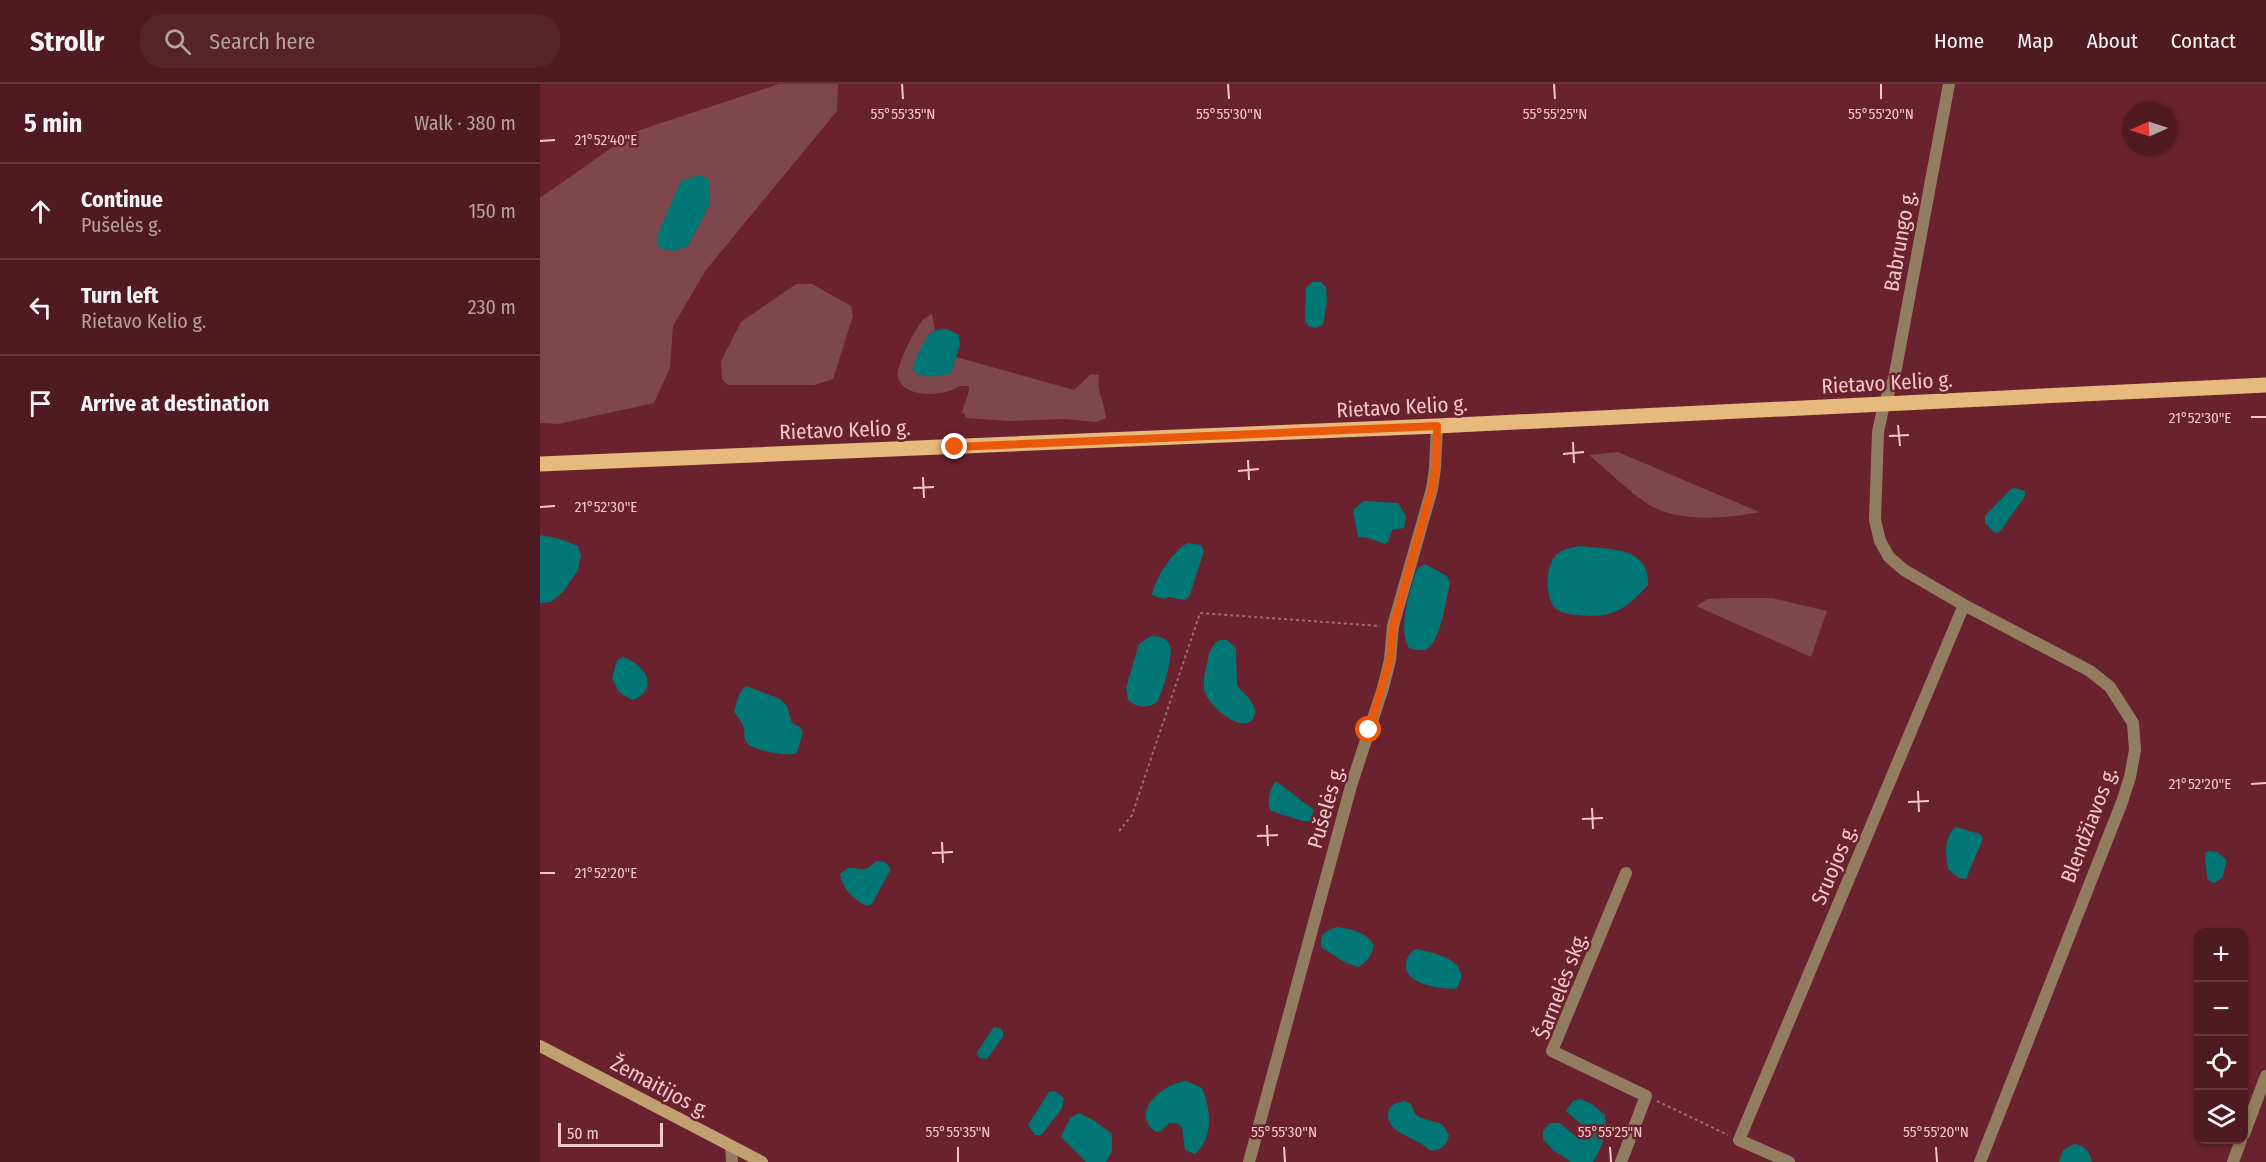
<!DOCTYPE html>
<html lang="en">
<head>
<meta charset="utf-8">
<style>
  body { margin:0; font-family:"Fira Sans Condensed",sans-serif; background:#56232a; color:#f1f3f6 }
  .controls { position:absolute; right:18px; bottom:18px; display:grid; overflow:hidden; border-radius:12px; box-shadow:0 2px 4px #0004 }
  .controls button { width:54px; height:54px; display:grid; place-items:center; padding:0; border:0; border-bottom:2px solid #673840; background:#501a22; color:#f1f3f6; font:30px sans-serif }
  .compass { position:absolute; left:1582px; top:18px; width:54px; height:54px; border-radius:50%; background:#501a22; box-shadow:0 2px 4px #0004; rotate:267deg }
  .scale { position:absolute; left:18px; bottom:15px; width:105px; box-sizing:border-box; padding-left:6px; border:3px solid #f3c7ca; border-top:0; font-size:16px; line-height:21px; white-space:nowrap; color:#f3c7ca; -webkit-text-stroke:4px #6a222e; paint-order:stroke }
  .stop { position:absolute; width:18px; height:18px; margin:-14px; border:4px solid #ea580c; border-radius:50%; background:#fff }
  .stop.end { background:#ea580c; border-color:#fff; box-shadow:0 2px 6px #0008 }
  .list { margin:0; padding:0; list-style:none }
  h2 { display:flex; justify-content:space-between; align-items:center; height:78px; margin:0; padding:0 24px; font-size:26px }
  h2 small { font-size:20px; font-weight:400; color:#b4a1a5 }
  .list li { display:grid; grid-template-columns:39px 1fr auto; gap:18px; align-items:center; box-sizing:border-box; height:96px; padding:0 24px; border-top:2px solid #673840 }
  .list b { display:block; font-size:22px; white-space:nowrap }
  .list p { margin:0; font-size:20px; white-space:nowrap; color:#b4a1a5 }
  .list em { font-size:20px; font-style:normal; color:#b4a1a5 }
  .icon { flex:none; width:33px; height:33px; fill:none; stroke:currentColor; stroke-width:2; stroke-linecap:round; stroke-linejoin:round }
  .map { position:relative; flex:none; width:1726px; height:1078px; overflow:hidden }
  header { display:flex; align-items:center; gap:36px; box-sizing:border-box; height:84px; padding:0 30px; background:#501a22; border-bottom:2px solid #673840 }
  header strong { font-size:28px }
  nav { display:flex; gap:33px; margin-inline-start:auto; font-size:21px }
  .search { width:420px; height:54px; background:#56232a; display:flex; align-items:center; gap:15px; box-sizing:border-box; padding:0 21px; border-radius:24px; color:#b4a1a5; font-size:22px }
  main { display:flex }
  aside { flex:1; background:#501a22 }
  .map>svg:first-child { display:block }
</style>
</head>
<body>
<header>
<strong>Strollr</strong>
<div class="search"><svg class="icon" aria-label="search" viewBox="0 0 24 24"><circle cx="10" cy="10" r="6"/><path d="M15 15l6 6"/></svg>Search here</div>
<nav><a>Home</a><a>Map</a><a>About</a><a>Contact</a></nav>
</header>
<main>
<aside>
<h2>5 min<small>Walk · 380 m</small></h2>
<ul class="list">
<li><svg class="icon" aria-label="ahead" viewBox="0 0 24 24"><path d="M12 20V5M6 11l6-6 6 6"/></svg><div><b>Continue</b><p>Pušelės g.</p></div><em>150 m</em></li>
<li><svg class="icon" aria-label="left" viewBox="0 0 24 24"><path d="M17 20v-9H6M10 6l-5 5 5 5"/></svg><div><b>Turn left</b><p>Rietavo Kelio g.</p></div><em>230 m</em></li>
<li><svg class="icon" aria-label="arrive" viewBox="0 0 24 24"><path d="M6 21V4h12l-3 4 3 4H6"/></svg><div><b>Arrive at destination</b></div></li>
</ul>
</aside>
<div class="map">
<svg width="1726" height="1078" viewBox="0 0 1726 1078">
  <rect width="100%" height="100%" fill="#6a222e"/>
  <!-- green -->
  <path fill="#7e474d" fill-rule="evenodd" d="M 239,0 L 298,0 L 297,27 L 166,186 L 133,242 L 130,284 L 114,319 L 18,340 L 0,339 L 0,114 L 94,48 ZM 170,96 L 170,120 L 148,162 Z
    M 256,200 L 272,200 L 311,222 L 313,232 L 293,295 L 274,301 L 188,301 L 182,295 L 181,277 L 201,238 Z
    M 392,230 L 395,246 L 388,251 L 411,289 L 416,273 L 534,306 L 551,290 L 559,291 C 556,307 565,319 566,334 L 557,338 L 523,335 L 468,337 L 427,334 L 422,328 L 429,307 L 429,302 L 419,302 C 406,313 363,315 358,293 C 355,283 376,242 384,235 C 387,233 389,231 392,230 Z
    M 1078,368 L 1219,428 C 1184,435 1137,439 1106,419 C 1086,405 1067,386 1049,371 Z
    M 1187,514 L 1232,514 L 1287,527 L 1271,573 L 1156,522 L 1168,515 Z"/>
  <!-- water -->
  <path fill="#007675" d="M 159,91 L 170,96 L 170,120 L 148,162 L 135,167 L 122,165 L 117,159 L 117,152 L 141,97 Z
    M 772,198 L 781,198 L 786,203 L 787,217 L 783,241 L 775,244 L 768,242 L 765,236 L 766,204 Z
    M 407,245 L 419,251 L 420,261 L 411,289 C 398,293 384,295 373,287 C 373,278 385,253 392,248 C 397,245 401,246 407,245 Z
    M 1475,404 L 1485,407 L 1485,412 L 1462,445 L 1458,449 L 1454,448 L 1445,439 L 1445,432 L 1471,405 Z
    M 824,417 L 858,419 L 866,432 L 864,444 L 852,446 L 848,458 L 845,460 L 828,454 L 818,453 L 813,426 Z
    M 0,451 L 20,455 L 38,462 L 41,472 L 38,486 L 23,508 L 11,518 L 0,519 Z
    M 648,459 L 661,461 L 664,467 L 650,511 L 645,516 L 628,513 L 624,515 L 612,511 C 614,496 634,465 648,459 Z
    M 1041,462 C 1070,466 1110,462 1108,501 C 1085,526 1072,535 1036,531 C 1029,530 1020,529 1015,524 C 1005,512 1005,483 1016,471 C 1022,465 1033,463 1041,462 Z
    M 885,480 L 907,492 L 910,500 C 906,514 900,564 884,566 C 880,567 874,565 869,564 C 857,546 870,506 877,485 Z
    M 611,552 C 617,552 625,553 629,559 C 635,568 623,607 618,617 C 609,625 596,624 588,616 L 586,604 L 599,560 Z
    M 680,556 L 687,556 L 696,564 L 697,601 C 702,608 711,614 714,623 C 716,628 715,632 712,636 C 700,649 668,621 665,608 C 662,599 665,589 667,580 C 669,570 670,561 680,556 Z
    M 83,573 C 104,580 122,605 92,616 L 79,608 L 72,594 L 77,576 Z
    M 206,602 L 240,615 L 247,622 L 252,639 L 260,643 L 263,648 L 257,669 C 248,673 214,667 207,659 C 203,654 205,650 204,645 C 203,639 198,633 194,628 C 197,619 198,607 206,602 Z
    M 736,697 L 774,726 L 770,737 L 763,737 L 731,727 C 726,719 730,704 736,697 Z
    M 1416,743 L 1440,750 L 1443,755 L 1426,795 L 1419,794 L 1408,785 C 1406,771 1403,753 1416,743 Z
    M 1668,767 L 1677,768 L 1687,776 L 1682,794 L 1674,799 L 1668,796 C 1667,793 1665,772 1665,769 Z
    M 336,777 L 345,778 L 351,785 L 332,820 L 326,822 C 312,813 304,807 300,790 L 308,784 C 322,783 324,790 336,777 Z
    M 797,843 C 812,845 826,848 834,861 C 831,872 828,878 818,883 L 804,878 L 781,863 C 780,850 785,847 797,843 Z
    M 876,865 C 897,869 935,878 916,905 C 901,905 864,901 866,880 C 867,873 870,868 876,865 Z
    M 454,943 L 460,944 L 463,948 L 463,953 L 447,975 L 439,974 L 437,968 Z
    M 646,997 L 662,1004 C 671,1025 674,1053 655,1070 L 645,1066 L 642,1044 L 638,1039 L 629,1039 L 622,1047 L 616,1048 C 595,1033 610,1013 628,1003 C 633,1000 641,998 646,997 Z
    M 515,1007 L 524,1014 L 522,1025 L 501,1051 L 495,1051 L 488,1041 L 509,1008 Z
    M 1040,1015 L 1052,1020 L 1065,1031 C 1068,1049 1062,1063 1053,1078 L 1031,1078 L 1013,1066 L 1003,1055 L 1003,1047 L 1010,1039 L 1020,1039 L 1034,1051 L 1039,1052 L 1043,1050 L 1044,1043 L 1026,1027 L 1033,1017 Z
    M 865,1017 L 871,1020 L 875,1030 L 881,1034 L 902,1040 L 909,1051 C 907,1062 900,1068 889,1066 C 878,1052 842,1051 849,1025 L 854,1020 Z
    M 539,1029 L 555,1037 L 572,1050 L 572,1067 L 566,1078 L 546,1078 L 521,1053 L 530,1034 Z
    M 1534,1060 C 1545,1061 1550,1068 1552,1078 L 1519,1078 L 1523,1066 Z"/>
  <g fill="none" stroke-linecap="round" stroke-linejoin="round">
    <!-- path -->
    <path stroke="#a56971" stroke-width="2" stroke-dasharray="3 3" stroke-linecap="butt" d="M 579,747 L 592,731 L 660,529 L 840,542
      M 1117,1017 L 1188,1051"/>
    <!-- minor -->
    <path stroke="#937d60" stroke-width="12" d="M 1409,0 L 1354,295 L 1344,320 L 1338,348 L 1335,436 L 1340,457 L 1349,473 L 1364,486 L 1424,521 L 1550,587 L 1570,603 L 1593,639 L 1595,666 L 1590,693 L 1582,718 L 1440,1078
      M 1704,1050 L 1726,992
      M 191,1062 L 192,1078
      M 709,1078 L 811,702 L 843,604 L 850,576 L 853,542 L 892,405 L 895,384 L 897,342
      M 1081,1078 L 1106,1012 L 1012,967 L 1086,789
      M 1249,1078 L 1199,1056 L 1424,521
      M 1693,1078 L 1701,1056"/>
    <!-- secondary -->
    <path stroke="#c29f71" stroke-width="12" d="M 0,962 L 222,1078"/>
    <!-- primary -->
    <path stroke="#e6b97d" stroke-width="15" d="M 0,380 L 897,342 L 1726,301"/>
  </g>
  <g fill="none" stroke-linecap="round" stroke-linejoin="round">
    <!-- route -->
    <path stroke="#ea580c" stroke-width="8" d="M 415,363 L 897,342 L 896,384 L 892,405 L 853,543 L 850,576 L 829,646"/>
  </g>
  <!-- ticks -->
  <path fill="none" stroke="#f3c7ca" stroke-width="2" d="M 362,0 L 363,15M 688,0 L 689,15M 1014,0 L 1015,15M 1341,0 L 1341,15M 0,57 L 15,56M 1711,333 L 1726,333M 1358,341 L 1360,362M 1349,352 L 1369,351M 1033,358 L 1034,379M 1023,370 L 1044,368M 708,376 L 709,396M 698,387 L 719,385M 383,393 L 384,414M 373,404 L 394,403M 0,423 L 15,422M 1711,700 L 1726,699M 1378,707 L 1379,728M 1368,718 L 1389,717M 1052,724 L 1053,745M 1042,735 L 1063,734M 727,741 L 728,762M 717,752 L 738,751M 402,758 L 403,779M 392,769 L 413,768M 0,789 L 15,789M 418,1063 L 418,1078M 744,1063 L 745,1078M 1070,1063 L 1071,1078M 1396,1063 L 1397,1078"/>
  <g text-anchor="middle" stroke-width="5" stroke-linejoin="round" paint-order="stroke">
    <!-- street labels -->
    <g font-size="21" fill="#f3c7ca" stroke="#6a222e">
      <text transform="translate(1360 157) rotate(-80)" y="7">Babrungo g.</text>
      <text transform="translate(1347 299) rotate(-3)" y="7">Rietavo Kelio g.</text>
      <text transform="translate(862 323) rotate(-3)" y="7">Rietavo Kelio g.</text>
      <text transform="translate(305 346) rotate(-2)" y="7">Rietavo Kelio g.</text>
      <text transform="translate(786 723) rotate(-74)" y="7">Pušelės g.</text>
      <text transform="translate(1549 741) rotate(-69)" y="7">Blendžiavos g.</text>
      <text transform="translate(1294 781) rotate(-67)" y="7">Sruojos g.</text>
      <text transform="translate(1021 902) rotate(-69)" y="7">Šarnelės skg.</text>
      <text transform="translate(120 1003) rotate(28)" y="7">Žemaitijos g.</text>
    </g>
  </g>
  <g font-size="15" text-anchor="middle" fill="#f3c7ca" stroke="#6a222e" stroke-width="5" stroke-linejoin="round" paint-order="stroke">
    <text x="363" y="35">55°55'35"N</text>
    <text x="689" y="35">55°55'30"N</text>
    <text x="1015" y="35">55°55'25"N</text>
    <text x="1341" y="35">55°55'20"N</text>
    <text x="66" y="61">21°52'40"E</text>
    <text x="1660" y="339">21°52'30"E</text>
    <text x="66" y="428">21°52'30"E</text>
    <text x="1660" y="705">21°52'20"E</text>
    <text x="66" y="794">21°52'20"E</text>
    <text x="418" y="1053">55°55'35"N</text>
    <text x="744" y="1053">55°55'30"N</text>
    <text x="1070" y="1053">55°55'25"N</text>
    <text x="1396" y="1053">55°55'20"N</text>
  </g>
</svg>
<div class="controls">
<button>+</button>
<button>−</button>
<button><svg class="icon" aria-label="locate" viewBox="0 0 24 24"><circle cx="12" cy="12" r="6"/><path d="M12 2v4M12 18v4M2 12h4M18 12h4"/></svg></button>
<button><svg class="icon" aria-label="layers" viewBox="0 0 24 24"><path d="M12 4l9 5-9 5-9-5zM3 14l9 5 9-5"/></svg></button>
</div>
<svg class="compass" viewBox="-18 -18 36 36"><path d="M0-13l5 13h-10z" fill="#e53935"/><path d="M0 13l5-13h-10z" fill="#b4a1a5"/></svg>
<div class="scale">50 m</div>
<div class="stop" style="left:829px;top:646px"></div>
<div class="stop end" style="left:415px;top:363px"></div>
</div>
</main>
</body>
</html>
